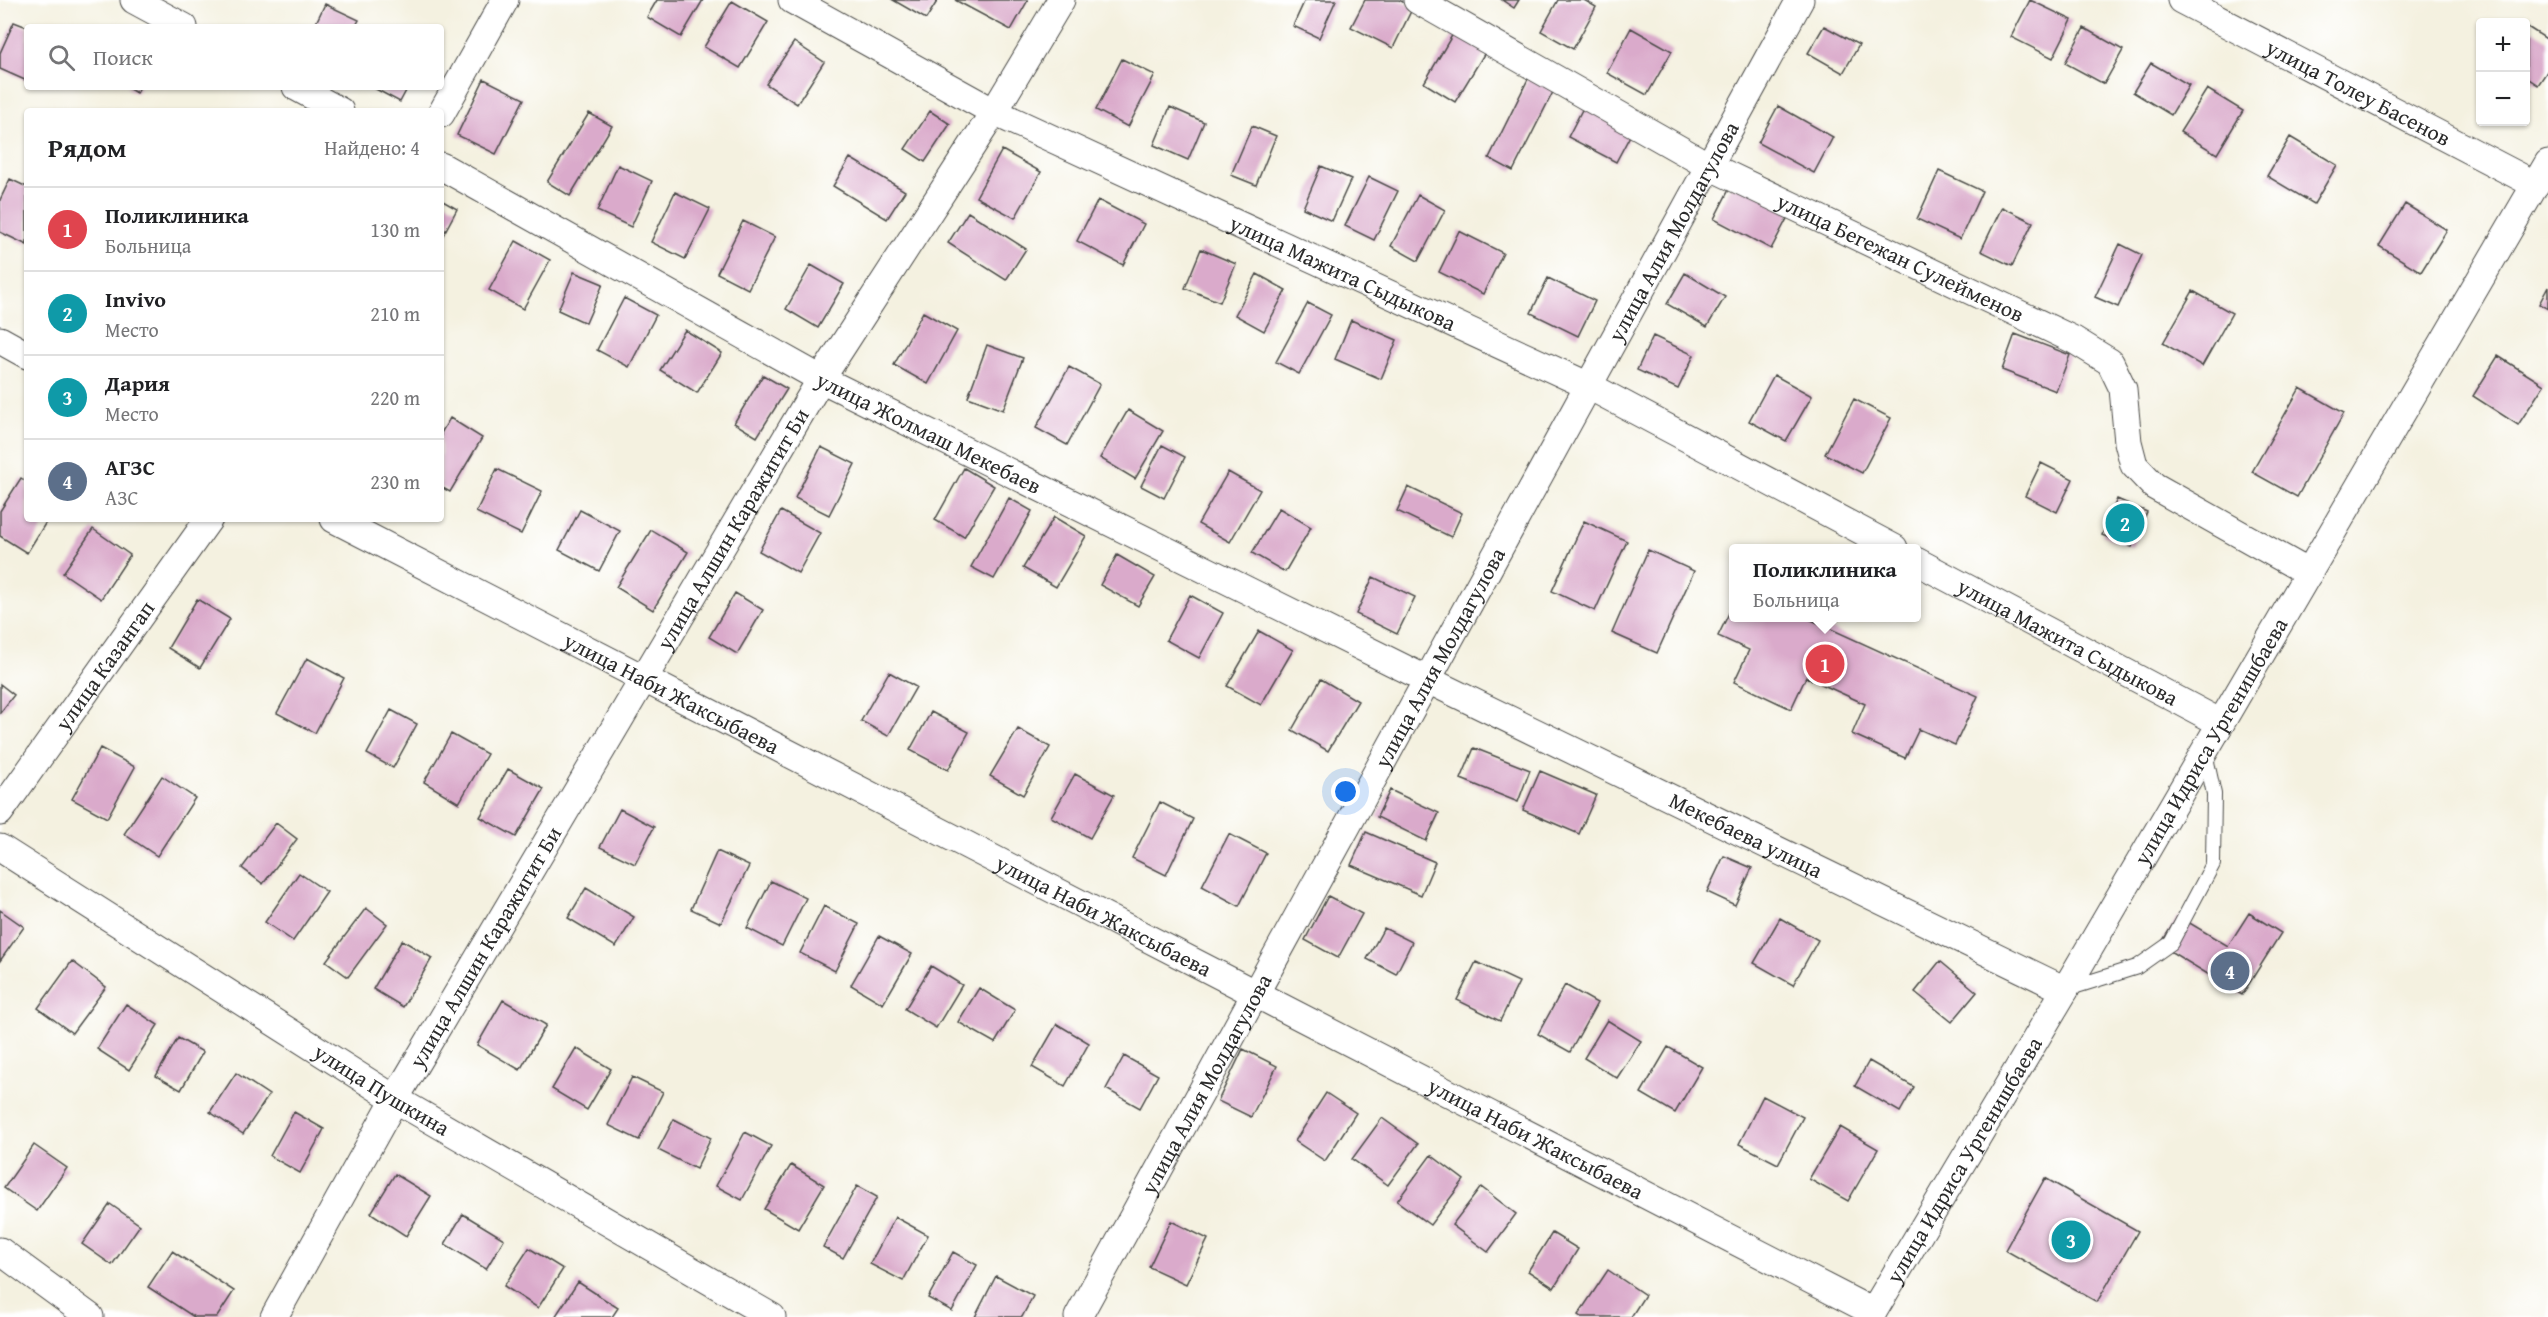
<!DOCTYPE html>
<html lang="ru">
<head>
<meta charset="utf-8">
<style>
  body { margin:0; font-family:"Gentium Book Plus",serif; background:#f2f2f2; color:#202124 }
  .controls { position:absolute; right:18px; top:18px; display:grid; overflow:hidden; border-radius:6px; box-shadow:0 2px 4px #0004 }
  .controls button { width:54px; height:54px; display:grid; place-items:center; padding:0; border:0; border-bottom:2px solid #e0e0e0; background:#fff; color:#202124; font:30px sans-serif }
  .you { position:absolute; left:1346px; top:792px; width:21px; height:21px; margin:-15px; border:4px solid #fff; border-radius:50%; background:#1a73e8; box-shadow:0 0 0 9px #1a73e833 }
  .badge { display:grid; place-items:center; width:39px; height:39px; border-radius:50%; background:#111827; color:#fff; font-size:20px; font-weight:700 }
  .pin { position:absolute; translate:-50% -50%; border:3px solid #fff; box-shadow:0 2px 6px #0006 }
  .popup { position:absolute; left:1729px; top:544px; width:192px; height:78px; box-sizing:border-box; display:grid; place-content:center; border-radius:6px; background:#fff; filter:drop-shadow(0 2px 4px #0005); font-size:20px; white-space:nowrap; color:#757577 }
  .popup b { font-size:22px; color:#202124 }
  .popup::after { content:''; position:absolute; left:50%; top:100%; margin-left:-12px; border:12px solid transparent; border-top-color:#fff }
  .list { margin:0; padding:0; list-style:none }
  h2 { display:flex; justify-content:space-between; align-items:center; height:78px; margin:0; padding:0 24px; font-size:26px }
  h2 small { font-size:20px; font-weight:400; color:#757577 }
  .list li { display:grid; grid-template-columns:39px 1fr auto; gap:18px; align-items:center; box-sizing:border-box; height:84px; padding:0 24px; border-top:2px solid #e0e0e0 }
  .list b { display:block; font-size:22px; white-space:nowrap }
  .list p { margin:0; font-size:20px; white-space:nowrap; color:#757577 }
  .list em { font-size:20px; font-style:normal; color:#757577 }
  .icon { flex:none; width:33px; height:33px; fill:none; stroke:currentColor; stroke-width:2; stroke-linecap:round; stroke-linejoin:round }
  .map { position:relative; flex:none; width:2548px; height:1317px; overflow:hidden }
  .search { position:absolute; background:#fff; box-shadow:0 2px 4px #0004; left:24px; top:24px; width:420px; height:66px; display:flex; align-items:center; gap:15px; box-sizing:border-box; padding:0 21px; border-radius:6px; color:#757577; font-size:22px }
  .panel { position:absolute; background:#fff; box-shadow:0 2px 4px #0004; left:24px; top:108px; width:420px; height:414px; border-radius:6px }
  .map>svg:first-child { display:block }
</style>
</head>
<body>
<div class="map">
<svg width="2548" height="1317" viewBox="0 0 2548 1317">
  <rect width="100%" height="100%" fill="#fff"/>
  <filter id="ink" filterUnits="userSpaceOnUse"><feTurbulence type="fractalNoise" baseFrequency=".0167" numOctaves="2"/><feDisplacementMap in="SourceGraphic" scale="12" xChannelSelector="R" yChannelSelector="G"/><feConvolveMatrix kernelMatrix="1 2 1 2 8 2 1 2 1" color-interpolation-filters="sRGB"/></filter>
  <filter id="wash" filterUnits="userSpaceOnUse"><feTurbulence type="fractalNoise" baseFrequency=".008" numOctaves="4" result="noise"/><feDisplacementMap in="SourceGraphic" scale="24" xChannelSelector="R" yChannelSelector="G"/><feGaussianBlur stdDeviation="1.35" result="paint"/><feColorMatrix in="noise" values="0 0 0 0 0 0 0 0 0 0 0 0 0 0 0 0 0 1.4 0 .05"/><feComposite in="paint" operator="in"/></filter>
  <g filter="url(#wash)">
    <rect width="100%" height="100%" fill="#f4f1e0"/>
    <g id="blocks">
      <!-- building -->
      <path fill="#daaacb" d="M 657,0 L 703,0 L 681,37 L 647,17 Z
        M 893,0 L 938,0 L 926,19 Z
        M 955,0 L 1028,0 L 1011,30 Z
        M 1305,0 L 1336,0 L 1319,38 L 1293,26 Z
        M 1365,0 L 1399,0 L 1413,7 L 1393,48 L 1351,27 Z
        M 1502,0 L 1519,0 L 1514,8 Z
        M 1558,0 L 1584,0 L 1596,7 L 1573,49 L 1541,31 Z
        M 2030,0 L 2072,20 L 2053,58 L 2011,37 Z
        M 732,1 L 768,22 L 740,68 L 704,47 Z
        M 325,4 L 359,20 L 355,27 L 314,27 Z
        M 14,22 L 27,27 L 27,81 L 0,69 L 0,53 Z
        M 1824,26 L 1859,45 L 1843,73 L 1808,53 Z
        M 2526,26 L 2548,40 L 2548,70 L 2538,85 L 2526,77 Z
        M 1631,28 L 1672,51 L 1647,95 L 1607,73 Z
        M 2084,28 L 2123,50 L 2104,84 L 2065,63 Z
        M 1454,32 L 1486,51 L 1455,102 L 1424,83 Z
        M 794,42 L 824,62 L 797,104 L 766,84 Z
        M 1122,59 L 1155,75 L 1128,127 L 1096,110 Z
        M 2151,63 L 2189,85 L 2171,115 L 2133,92 Z
        M 1530,75 L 1555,88 L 1513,171 L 1489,158 Z
        M 484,79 L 524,99 L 496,154 L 457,135 Z
        M 126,87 L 140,87 L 136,93 Z
        M 372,87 L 408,87 L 400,102 Z
        M 2207,89 L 2243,111 L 2217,154 L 2180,132 Z
        M 1585,104 L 1633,130 L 1616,162 L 1568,137 Z
        M 1778,106 L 1833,137 L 1814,173 L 1758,143 Z
        M 1170,107 L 1204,122 L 1188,160 L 1154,145 Z
        M 930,111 L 950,124 L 925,162 L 905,149 Z
        M 589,113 L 612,126 L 570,196 L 547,182 Z
        M 1252,126 L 1276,136 L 1256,185 L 1231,175 Z
        M 2290,137 L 2337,165 L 2314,204 L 2267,176 Z
        M 1002,150 L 1041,172 L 1015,218 L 976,197 Z
        M 850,158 L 905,191 L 887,219 L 833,186 Z
        M 618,165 L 652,181 L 631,227 L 597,211 Z
        M 1321,166 L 1351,179 L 1332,221 L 1303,208 Z
        M 1939,171 L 1982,191 L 1960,239 L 1917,219 Z
        M 1369,177 L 1398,191 L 1374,240 L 1345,226 Z
        M 10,179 L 27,187 L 27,245 L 0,232 L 0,200 Z
        M 1734,180 L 1791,211 L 1771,249 L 1714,219 Z
        M 675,192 L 710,209 L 685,259 L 651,242 Z
        M 1418,195 L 1445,210 L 1418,261 L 1391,246 Z
        M 441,200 L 457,209 L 441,239 Z
        M 1098,200 L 1144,224 L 1123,265 L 1077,241 Z
        M 2405,204 L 2447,230 L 2421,272 L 2379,246 Z
        M 2002,207 L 2033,222 L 2012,266 L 1981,251 Z
        M 968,212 L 1026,249 L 1006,280 L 948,243 Z
        M 743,221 L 775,237 L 748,289 L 717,273 Z
        M 1459,231 L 1503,253 L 1483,294 L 1439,272 Z
        M 516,241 L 550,260 L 523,309 L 489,290 Z
        M 2120,244 L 2142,255 L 2118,307 L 2095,297 Z
        M 1201,249 L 1236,264 L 1220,302 L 1185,288 Z
        M 811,265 L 844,284 L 818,328 L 786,309 Z
        M 574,272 L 603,284 L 586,323 L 558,310 Z
        M 1685,273 L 1725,297 L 1707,327 L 1667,304 Z
        M 1257,274 L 1286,290 L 1264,331 L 1235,315 Z
        M 1548,278 L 1595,301 L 1578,336 L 1531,313 Z
        M 2548,287 L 2548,309 L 2539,304 Z
        M 2193,291 L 2232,313 L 2202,366 L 2163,343 Z
        M 624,298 L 656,315 L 629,367 L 597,350 Z
        M 1308,303 L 1331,315 L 1299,374 L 1276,362 Z
        M 923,312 L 957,331 L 928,384 L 894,365 Z
        M 1351,320 L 1397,340 L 1381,379 L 1335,359 Z
        M 685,330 L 722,353 L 697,393 L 660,370 Z
        M 2015,334 L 2070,355 L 2056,391 L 2002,370 Z
        M 1653,336 L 1694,355 L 1678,389 L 1637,370 Z
        M 987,345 L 1023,358 L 1003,410 L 968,397 Z
        M 2498,356 L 2544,385 L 2518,425 L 2473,396 Z
        M 1069,367 L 1100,384 L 1067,445 L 1036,428 Z
        M 763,375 L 787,389 L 757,437 L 734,423 Z
        M 1774,375 L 1812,396 L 1786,441 L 1749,421 Z
        M 2300,388 L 2344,413 L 2297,497 L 2252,472 Z
        M 1854,399 L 1891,418 L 1862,473 L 1825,454 Z
        M 1128,410 L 1163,431 L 1135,479 L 1100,458 Z
        M 450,418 L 482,438 L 450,492 L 441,487 L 441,433 Z
        M 1162,445 L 1185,457 L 1164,498 L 1141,486 Z
        M 821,447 L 855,464 L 829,515 L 795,498 Z
        M 2041,463 L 2073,479 L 2057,512 L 2025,496 Z
        M 964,468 L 994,486 L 964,537 L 935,520 Z
        M 497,469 L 542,491 L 521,534 L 476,512 Z
        M 1228,472 L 1260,490 L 1230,542 L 1198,524 Z
        M 21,478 L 27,482 L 27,519 L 48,519 L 27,553 L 0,536 L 0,511 Z
        M 1408,487 L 1462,513 L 1451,537 L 1397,511 Z
        M 1009,498 L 1032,511 L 994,579 L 971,567 Z
        M 2117,499 L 2147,512 L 2132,547 L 2102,535 Z
        M 1279,508 L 1311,527 L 1285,572 L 1252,553 Z
        M 580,510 L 620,531 L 599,571 L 559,550 Z
        M 781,511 L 820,533 L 798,573 L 759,551 Z
        M 1054,517 L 1086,536 L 1056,587 L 1023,568 Z
        M 1584,521 L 1627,541 L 1595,611 L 1552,591 Z
        M 93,529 L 130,555 L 101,599 L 63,573 Z
        M 651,530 L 688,552 L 653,610 L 616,587 Z
        M 1648,550 L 1694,571 L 1657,653 L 1612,633 Z
        M 1117,555 L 1155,577 L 1138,606 L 1100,585 Z
        M 1373,577 L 1415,597 L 1397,634 L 1356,614 Z
        M 735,593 L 763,610 L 737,654 L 709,637 Z
        M 1190,595 L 1223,613 L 1199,658 L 1166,640 Z
        M 197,599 L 230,619 L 200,668 L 168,648 Z
        M 1734,603 L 1734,618 L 1807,618 L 1978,696 L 1955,745 L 1919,729 L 1905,758 L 1852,734 L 1865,704 L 1806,677 L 1791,709 L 1734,682 L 1749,650 L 1718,636 Z
        M 1259,631 L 1293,650 L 1261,705 L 1227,686 Z
        M 307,658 L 344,678 L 315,733 L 277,713 Z
        M 889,672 L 916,687 L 888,736 L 861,721 Z
        M 1321,679 L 1358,701 L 1328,751 L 1292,730 Z
        M 0,684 L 14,695 L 0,713 Z
        M 391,710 L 417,724 L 393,768 L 367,754 Z
        M 931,712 L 969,732 L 948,770 L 910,750 Z
        M 1018,729 L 1050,747 L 1023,795 L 990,776 Z
        M 451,734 L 487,754 L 459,803 L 424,782 Z
        M 100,748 L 135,767 L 107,818 L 72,799 Z
        M 1474,748 L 1530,770 L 1518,802 L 1461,779 Z
        M 508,769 L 544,789 L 516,837 L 480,817 Z
        M 1540,771 L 1596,795 L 1579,834 L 1523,810 Z
        M 1075,774 L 1114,795 L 1090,838 L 1051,817 Z
        M 162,776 L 195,798 L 157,856 L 124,834 Z
        M 1390,790 L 1439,813 L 1426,841 L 1377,817 Z
        M 1160,802 L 1193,819 L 1166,875 L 1132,858 Z
        M 620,809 L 654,827 L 635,864 L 600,847 Z
        M 276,823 L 297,839 L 263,884 L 242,868 Z
        M 1366,832 L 1435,862 L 1421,895 L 1351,865 Z
        M 1229,834 L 1266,853 L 1239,906 L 1202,886 Z
        M 717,851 L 749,866 L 721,923 L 691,909 Z
        M 1724,856 L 1752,868 L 1735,905 L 1707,892 Z
        M 299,873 L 327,892 L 293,941 L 265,922 Z
        M 771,881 L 806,898 L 782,946 L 747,928 Z
        M 586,888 L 634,917 L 616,947 L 568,918 Z
        M 1328,896 L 1362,914 L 1338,958 L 1305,940 Z
        M 824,906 L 859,924 L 835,971 L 800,953 Z
        M 366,908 L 387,924 L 348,977 L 326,961 Z
        M 0,910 L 24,927 L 0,961 Z
        M 2249,913 L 2281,933 L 2242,995 L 2160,945 L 2178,916 L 2228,946 Z
        M 1780,918 L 1818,940 L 1793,985 L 1754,963 Z
        M 1384,928 L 1412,942 L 1396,974 L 1367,959 Z
        M 879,936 L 912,954 L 883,1004 L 851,985 Z
        M 402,940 L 432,958 L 403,1007 L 373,989 Z
        M 72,961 L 106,987 L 72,1033 L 38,1008 Z
        M 1940,961 L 1977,992 L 1952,1022 L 1915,992 Z
        M 1476,962 L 1519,982 L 1500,1021 L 1457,1000 Z
        M 931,966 L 962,985 L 936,1028 L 905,1009 Z
        M 1565,985 L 1597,1003 L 1570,1052 L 1538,1034 Z
        M 979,988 L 1015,1010 L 995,1043 L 958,1022 Z
        M 503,1000 L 546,1025 L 520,1070 L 477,1045 Z
        M 126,1004 L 158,1025 L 129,1070 L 97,1049 Z
        M 1607,1020 L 1641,1041 L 1617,1078 L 1584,1058 Z
        M 1057,1024 L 1089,1043 L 1065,1086 L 1032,1067 Z
        M 178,1038 L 203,1052 L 181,1090 L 156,1076 Z
        M 1668,1047 L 1702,1067 L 1675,1113 L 1641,1093 Z
        M 576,1048 L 611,1069 L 587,1110 L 552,1089 Z
        M 1243,1049 L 1277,1066 L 1251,1117 L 1218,1101 Z
        M 1124,1056 L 1158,1075 L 1140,1108 L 1106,1089 Z
        M 1869,1061 L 1914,1087 L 1900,1112 L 1855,1086 Z
        M 236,1073 L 269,1095 L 243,1134 L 210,1112 Z
        M 632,1077 L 663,1092 L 639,1140 L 608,1125 Z
        M 1326,1093 L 1356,1113 L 1325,1161 L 1295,1141 Z
        M 1763,1096 L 1803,1117 L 1778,1164 L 1739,1144 Z
        M 294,1112 L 324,1129 L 300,1173 L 270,1156 Z
        M 1382,1118 L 1418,1144 L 1388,1185 L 1352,1159 Z
        M 674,1119 L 711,1138 L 696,1169 L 658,1150 Z
        M 1840,1127 L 1878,1149 L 1848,1201 L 1809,1179 Z
        M 745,1132 L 771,1146 L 742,1200 L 716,1186 Z
        M 34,1145 L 67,1168 L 37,1211 L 4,1188 Z
        M 1431,1155 L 1464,1180 L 1430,1225 L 1397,1201 Z
        M 791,1165 L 824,1185 L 798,1229 L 764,1209 Z
        M 395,1174 L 431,1196 L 406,1236 L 371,1213 Z
        M 2045,1178 L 2138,1231 L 2097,1302 L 2005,1250 Z
        M 857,1186 L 877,1197 L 843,1258 L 823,1247 Z
        M 1481,1187 L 1516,1214 L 1488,1252 L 1452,1225 Z
        M 110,1204 L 140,1225 L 112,1265 L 82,1244 Z
        M 463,1214 L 504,1239 L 486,1269 L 445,1244 Z
        M 895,1217 L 928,1235 L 903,1281 L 870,1264 Z
        M 1171,1221 L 1208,1239 L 1186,1284 L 1149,1267 Z
        M 1552,1233 L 1578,1249 L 1554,1288 L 1528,1271 Z
        M 529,1248 L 563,1269 L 538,1308 L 504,1286 Z
        M 172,1251 L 234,1291 L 217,1317 L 194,1317 L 148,1287 Z
        M 953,1252 L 977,1265 L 952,1311 L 928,1298 Z
        M 1608,1270 L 1645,1295 L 1631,1317 L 1581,1317 L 1578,1315 Z
        M 996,1276 L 1033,1296 L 1022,1317 L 975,1317 Z
        M 578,1282 L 618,1308 L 612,1317 L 555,1317 Z"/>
    </g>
  </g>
  <g filter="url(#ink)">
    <use href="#blocks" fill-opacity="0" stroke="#494946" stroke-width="1.5"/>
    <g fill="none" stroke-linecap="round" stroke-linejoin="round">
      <defs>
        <path id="lane" d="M 2067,989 L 2137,967 L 2171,943 L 2213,864 L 2214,794 L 2205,753"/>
        <g id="street">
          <path d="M 134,0 L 184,27"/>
          <path id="s1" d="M 792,0 L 994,112 L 1589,386 L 1894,548"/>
          <path id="s2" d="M 1417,0 L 1709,166 L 2074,340 L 2110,362 L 2123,389 L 2128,442 L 2134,465 L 2154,486 L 2309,573"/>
          <path id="s3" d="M 2181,0 L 2536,185"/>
          <path d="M 296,87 L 340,111"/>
          <path d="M 441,114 L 505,0"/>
          <path id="s4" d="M 441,166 L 821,379 L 1428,680 L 2065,990"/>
          <path d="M 0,340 L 27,355"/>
          <path id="s5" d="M 334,519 L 1873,1312"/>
          <path id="s6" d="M 1916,561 L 2221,723"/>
          <path id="s7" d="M 0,812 L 209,519"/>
          <path id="s8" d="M 0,848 L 395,1099 L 772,1317"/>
          <path d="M 0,1251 L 90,1317"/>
          <path id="s9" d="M 274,1317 L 395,1099 L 821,379 L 994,112 L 1061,0"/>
          <path id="s10" d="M 1078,1317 L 1800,0"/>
          <path id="s11" d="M 1870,1317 L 2065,990 L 2548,163"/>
        </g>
      </defs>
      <!-- lane casing -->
      <use href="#lane" stroke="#494946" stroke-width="16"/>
      <!-- street casing -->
      <use href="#street" stroke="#494946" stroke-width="29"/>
      <!-- lane -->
      <use href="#lane" stroke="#fff" stroke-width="14"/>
      <!-- street -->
      <use href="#street" stroke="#fff" stroke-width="27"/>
    </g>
  </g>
  <g text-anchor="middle" stroke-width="4.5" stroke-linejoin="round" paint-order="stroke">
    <!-- street labels -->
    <g font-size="22" fill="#2b2b2b" stroke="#fff">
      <text dy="8" stroke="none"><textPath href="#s3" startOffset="200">улица Толеу Басенов</textPath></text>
      <text dy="8" stroke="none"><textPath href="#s10" startOffset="1238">улица Алия Молдагулова</textPath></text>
      <text dy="8" stroke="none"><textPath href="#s2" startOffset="548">улица Бегежан Сулейменов</textPath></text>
      <text dy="8" stroke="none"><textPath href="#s1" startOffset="615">улица Мажита Сыдыкова</textPath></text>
      <text dy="8" stroke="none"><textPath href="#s4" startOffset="556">улица Жолмаш Мекебаев</textPath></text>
      <text dy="8" stroke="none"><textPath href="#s9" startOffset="912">улица Алшин Каражигит Би</textPath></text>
      <text dy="8" stroke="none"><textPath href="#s6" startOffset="172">улица Мажита Сыдыкова</textPath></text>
      <text dy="8" stroke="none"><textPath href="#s10" startOffset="752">улица Алия Молдагулова</textPath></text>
      <text dy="8" stroke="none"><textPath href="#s7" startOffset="180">улица Казангап</textPath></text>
      <text dy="8" stroke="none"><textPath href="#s5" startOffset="380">улица Наби Жаксыбаева</textPath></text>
      <text dy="8" stroke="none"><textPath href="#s11" startOffset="669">улица Идриса Ургенишбаева</textPath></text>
      <text dy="8" stroke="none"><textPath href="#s4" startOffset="1467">Мекебаева улица</textPath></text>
      <text dy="8" stroke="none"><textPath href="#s5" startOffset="866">улица Наби Жаксыбаева</textPath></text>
      <text dy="8" stroke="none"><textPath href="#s9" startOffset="426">улица Алшин Каражигит Би</textPath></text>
      <text dy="8" stroke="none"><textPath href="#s10" startOffset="266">улица Алия Молдагулова</textPath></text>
      <text dy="8" stroke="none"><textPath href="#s8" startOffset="452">улица Пушкина</textPath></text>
      <text dy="8" stroke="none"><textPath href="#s5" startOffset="1352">улица Наби Жаксыбаева</textPath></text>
      <text dy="8" stroke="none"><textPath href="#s11" startOffset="183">улица Идриса Ургенишбаева</textPath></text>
    </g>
  </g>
</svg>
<div class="controls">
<button>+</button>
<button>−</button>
</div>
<div class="you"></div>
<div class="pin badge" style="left:1825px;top:664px;background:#e0444e">1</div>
<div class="popup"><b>Поликлиника</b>Больница</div>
<div class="pin badge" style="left:2125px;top:523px;background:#0f9aa8">2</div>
<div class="pin badge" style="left:2071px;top:1240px;background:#0f9aa8">3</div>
<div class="pin badge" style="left:2230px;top:971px;background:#5c6f8a">4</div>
<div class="search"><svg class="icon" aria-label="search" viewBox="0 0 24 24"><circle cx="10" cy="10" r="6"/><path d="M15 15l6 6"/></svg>Поиск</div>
<section class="panel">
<h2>Рядом<small>Найдено: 4</small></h2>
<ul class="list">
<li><span class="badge" style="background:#e0444e">1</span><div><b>Поликлиника</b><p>Больница</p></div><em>130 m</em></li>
<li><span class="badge" style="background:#0f9aa8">2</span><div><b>Invivo</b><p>Место</p></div><em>210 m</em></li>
<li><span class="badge" style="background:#0f9aa8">3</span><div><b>Дария</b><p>Место</p></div><em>220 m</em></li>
<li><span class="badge" style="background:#5c6f8a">4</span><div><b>АГЗС</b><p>АЗС</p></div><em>230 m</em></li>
</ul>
</section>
</div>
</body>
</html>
